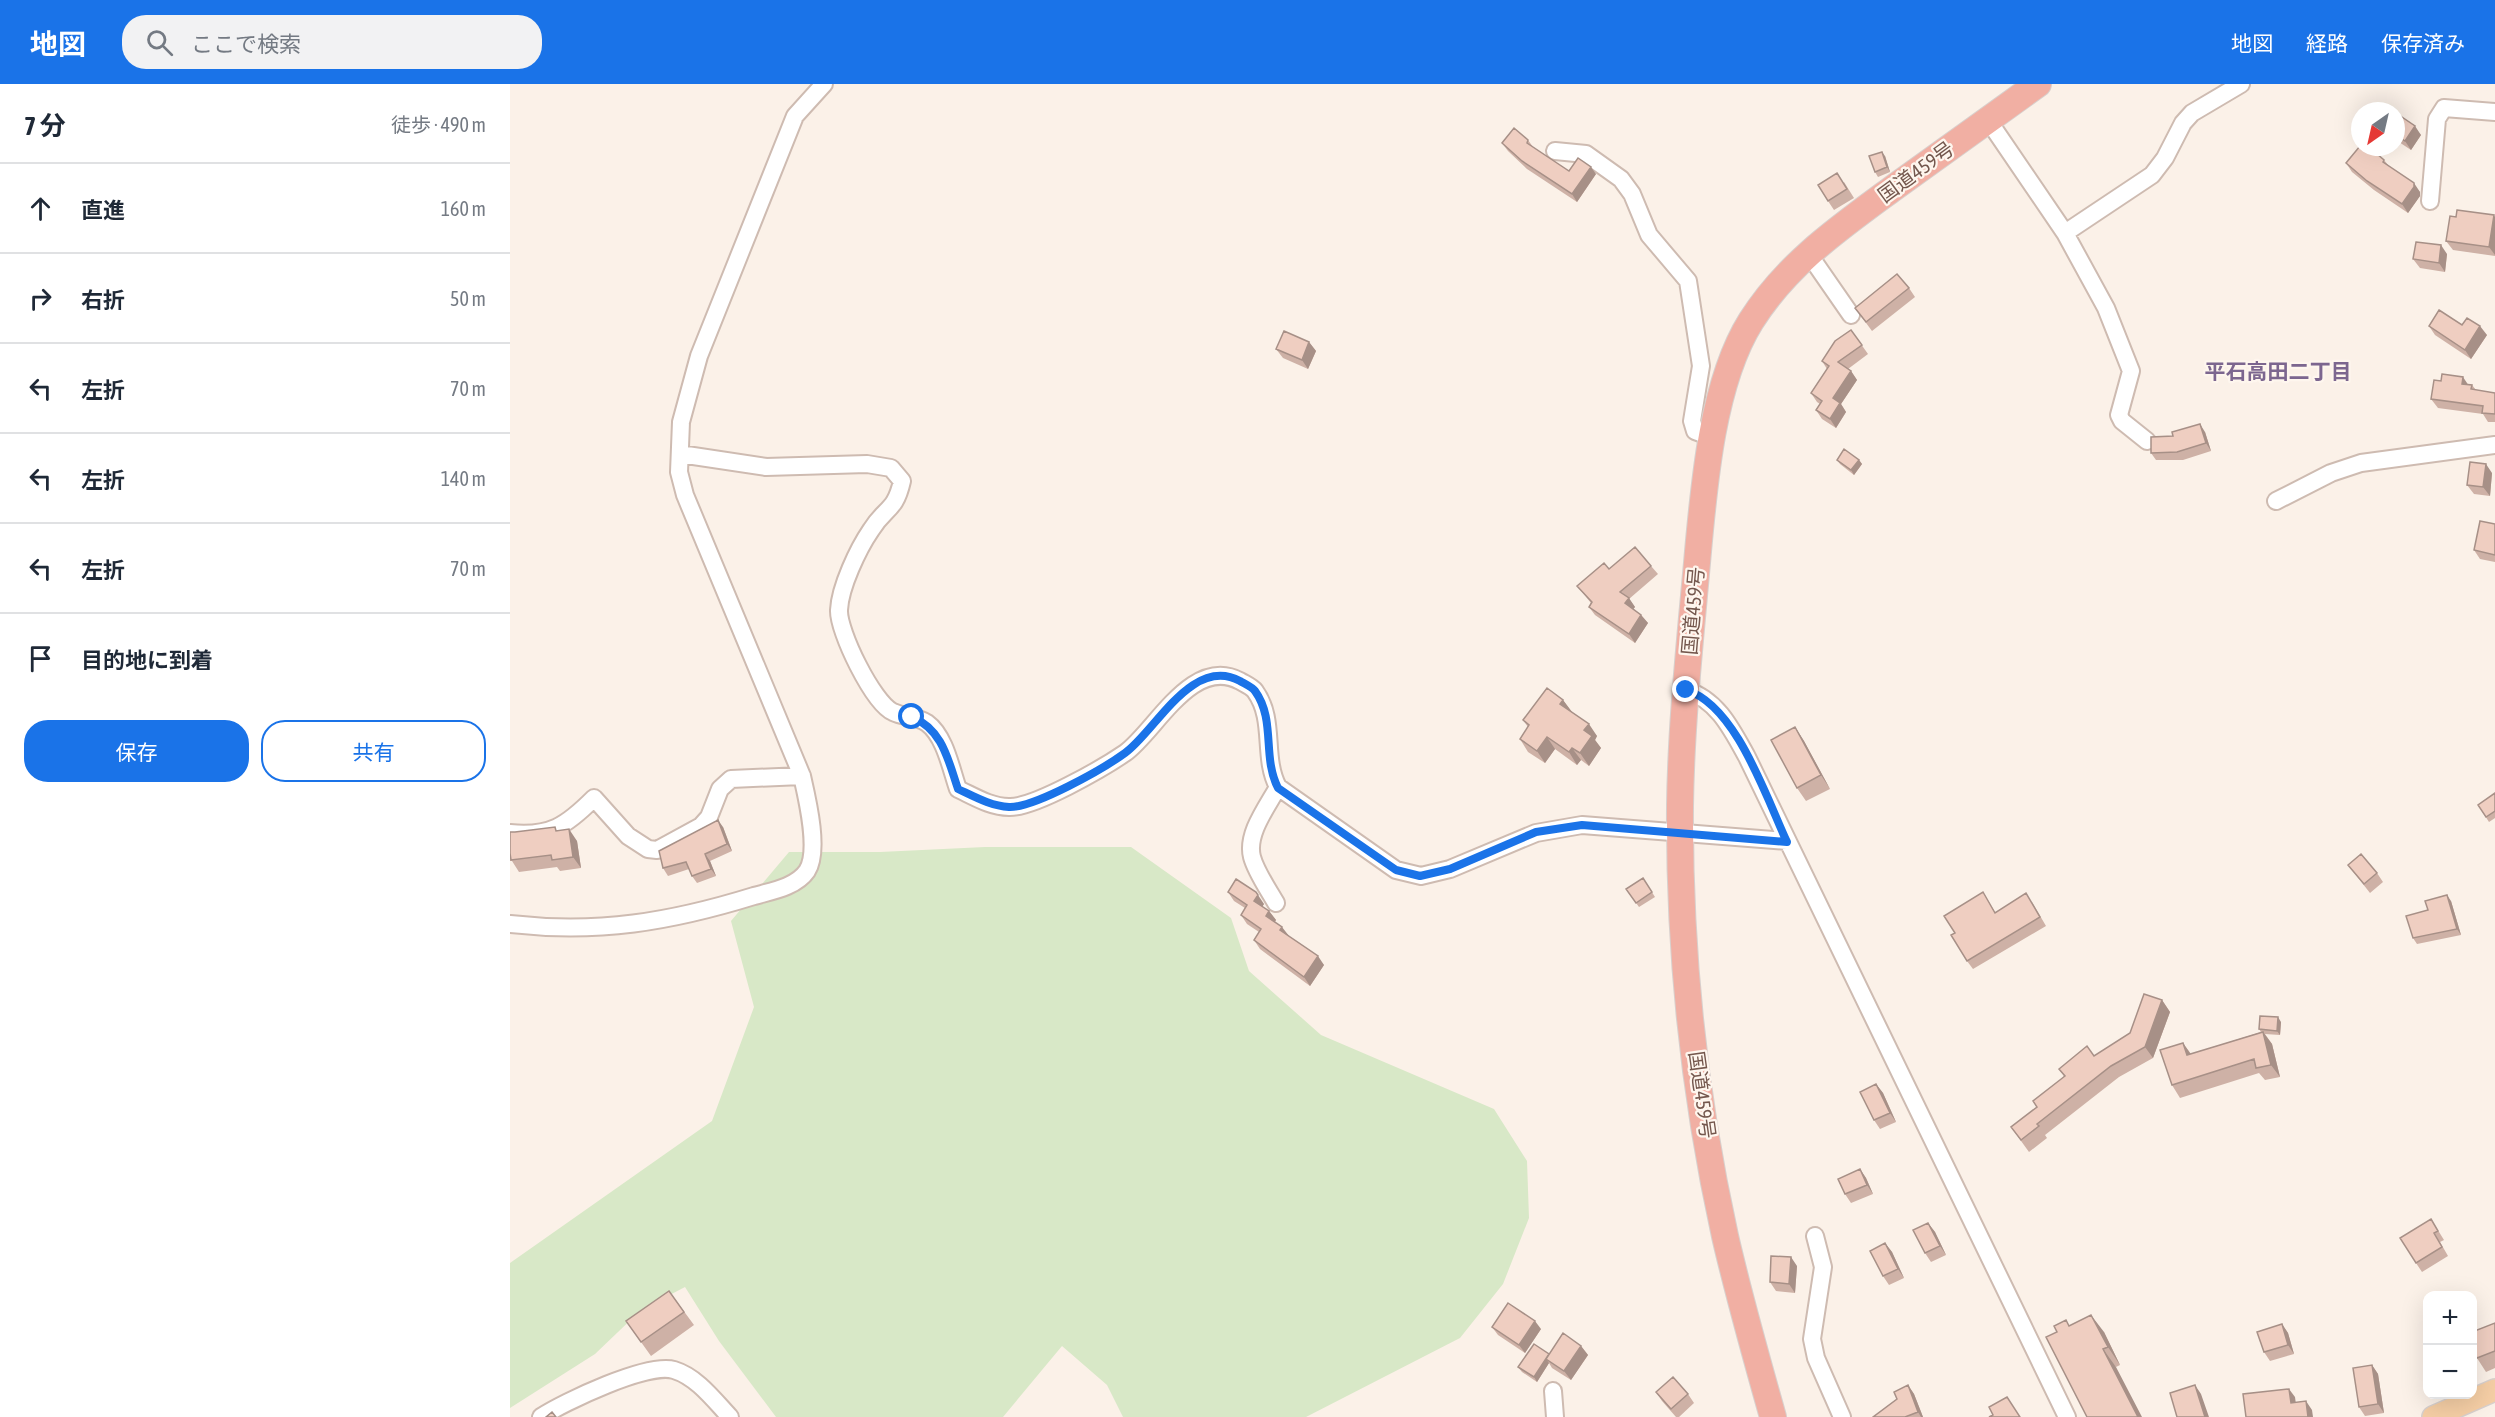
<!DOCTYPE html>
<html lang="ja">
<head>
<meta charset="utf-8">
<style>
  body { margin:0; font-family:"Asap Condensed","Noto Sans JP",sans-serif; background:#f2f2f3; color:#1f2937 }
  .controls { position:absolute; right:18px; bottom:18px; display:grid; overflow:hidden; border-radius:12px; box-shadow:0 6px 24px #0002 }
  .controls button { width:54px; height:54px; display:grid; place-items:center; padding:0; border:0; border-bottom:2px solid #e0e1e3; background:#fff; color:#1f2937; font:30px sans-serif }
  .compass { position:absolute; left:1841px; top:18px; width:54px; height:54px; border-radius:50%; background:#fff; box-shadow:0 6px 24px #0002; rotate:214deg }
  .stop { position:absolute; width:18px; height:18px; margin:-14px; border:4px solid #1a73e8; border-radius:50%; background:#fff }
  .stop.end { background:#1a73e8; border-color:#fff; box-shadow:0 2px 6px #0008 }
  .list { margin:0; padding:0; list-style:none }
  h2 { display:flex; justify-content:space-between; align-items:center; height:78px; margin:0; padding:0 24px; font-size:26px }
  h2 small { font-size:20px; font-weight:400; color:#747a83 }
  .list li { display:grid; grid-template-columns:39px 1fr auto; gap:18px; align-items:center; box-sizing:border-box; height:90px; padding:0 24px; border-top:2px solid #e0e1e3 }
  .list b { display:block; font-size:22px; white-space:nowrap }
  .list em { font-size:20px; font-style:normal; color:#747a83 }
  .actions { display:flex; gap:12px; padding:18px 24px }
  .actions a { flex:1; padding:14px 0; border:2px solid #1a73e8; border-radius:24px; text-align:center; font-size:21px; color:#1a73e8 }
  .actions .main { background:#1a73e8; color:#fff }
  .icon { flex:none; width:33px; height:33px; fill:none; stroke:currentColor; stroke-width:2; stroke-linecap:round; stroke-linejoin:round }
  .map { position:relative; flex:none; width:1985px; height:1333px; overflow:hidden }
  header { display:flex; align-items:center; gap:36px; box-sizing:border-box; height:84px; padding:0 30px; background:#1a73e8; color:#fff }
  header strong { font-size:28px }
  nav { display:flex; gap:33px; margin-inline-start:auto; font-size:21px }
  .search { width:420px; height:54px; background:#f2f2f3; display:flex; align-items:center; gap:15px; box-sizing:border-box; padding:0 21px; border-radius:24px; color:#747a83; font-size:22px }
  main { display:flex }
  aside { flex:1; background:#fff }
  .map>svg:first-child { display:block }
</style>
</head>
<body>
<header>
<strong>地図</strong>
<div class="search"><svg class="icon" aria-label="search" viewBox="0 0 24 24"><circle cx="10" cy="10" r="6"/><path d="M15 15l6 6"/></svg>ここで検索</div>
<nav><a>地図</a><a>経路</a><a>保存済み</a></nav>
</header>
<main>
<aside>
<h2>7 分<small>徒歩 · 490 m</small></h2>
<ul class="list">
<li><svg class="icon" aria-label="ahead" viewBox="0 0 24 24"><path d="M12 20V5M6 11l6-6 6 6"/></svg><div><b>直進</b></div><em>160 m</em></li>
<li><svg class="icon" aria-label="right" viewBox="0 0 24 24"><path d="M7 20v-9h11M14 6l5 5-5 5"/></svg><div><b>右折</b></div><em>50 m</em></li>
<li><svg class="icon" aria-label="left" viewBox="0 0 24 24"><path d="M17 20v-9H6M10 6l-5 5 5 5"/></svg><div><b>左折</b></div><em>70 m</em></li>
<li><svg class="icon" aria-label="left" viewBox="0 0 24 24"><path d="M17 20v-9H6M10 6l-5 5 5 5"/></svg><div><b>左折</b></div><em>140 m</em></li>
<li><svg class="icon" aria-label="left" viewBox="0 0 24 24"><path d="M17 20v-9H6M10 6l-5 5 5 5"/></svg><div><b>左折</b></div><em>70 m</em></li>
<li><svg class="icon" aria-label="arrive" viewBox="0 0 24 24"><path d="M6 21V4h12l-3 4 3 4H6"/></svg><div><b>目的地に到着</b></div></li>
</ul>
<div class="actions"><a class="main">保存</a><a>共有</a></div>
</aside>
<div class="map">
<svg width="1985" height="1333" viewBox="0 0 1985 1333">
  <rect width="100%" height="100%" fill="#fbf1e8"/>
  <!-- green -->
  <path fill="#d8e8c7" d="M 475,763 L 621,763 L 721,834 L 739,887 L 811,951 L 984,1025 L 1017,1077 L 1019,1134 L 993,1200 L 950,1254 L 796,1333 L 613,1333 L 597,1301 L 552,1262 L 493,1333 L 266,1333 L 209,1257 L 175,1203 L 131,1226 L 85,1270 L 0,1324 L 0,1179 L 202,1037 L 244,923 L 221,837 L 279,768 L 370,768 Z"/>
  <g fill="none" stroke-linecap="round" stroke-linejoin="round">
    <defs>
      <path id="minor" d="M 1478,36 L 1555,149 L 1596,224 L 1621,287 L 1609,331 L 1612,337 L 1637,357
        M 1045,67 L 1076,70 L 1111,95 L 1122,110 L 1139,151 L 1178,197 L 1191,282 L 1182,337 L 1185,347 L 1204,354
        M 1920,117 L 1927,35 L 1934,24 L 1985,28
        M 1555,149 L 1642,91 L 1655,74 L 1673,39 L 1682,29 L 1731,0
        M 1298,169 L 1341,231
        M 170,370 L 256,383 L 357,380 L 381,384 L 392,397 C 385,428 375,423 361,446 C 348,465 330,503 329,526 C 328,547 363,619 383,628 C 393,633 407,632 417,639 C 435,652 441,685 448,705 C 465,713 481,723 499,723 C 524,724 593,684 615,669 C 645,648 682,571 730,597 C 735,600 742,603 745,607 C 766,636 752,673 768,703 L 886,786 L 911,792 L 940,785 L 1026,749 L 1072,741 L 1277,757
        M 1766,417 L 1821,389 L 1851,379 L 1985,361
        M 1176,606 C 1208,616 1222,646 1237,673 L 1557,1333
        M 0,749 C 40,753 56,742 84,714 L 118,752 L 138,765 L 147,766 L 191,742 L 199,733 L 210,705 L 221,695 L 292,692
        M 766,819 C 758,805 746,788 742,773 C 736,750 757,723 768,703
        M 0,840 C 88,850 160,838 244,812 C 262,807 286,803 297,787 C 310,767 297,714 292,692 L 175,411 L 169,388 L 171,338 L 189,272 L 285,32 L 314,0
        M 1305,1152 L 1313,1183 L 1302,1255 L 1306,1274 L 1332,1333
        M 1043,1307 L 1045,1333
        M 31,1333 C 54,1318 138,1278 164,1286 C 187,1293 204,1316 220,1333"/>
      <path id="major" d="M 1923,1333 L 1985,1306"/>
      <path id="highway" d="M 1263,1333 C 1246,1273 1229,1213 1215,1152 C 1184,1012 1169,865 1170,722 C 1171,645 1179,567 1186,490 C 1193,413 1200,302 1241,237 C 1277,180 1329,144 1382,105 C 1430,70 1479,35 1528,0"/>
    </defs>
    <!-- minor casing -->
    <use href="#minor" stroke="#cebbb1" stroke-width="20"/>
    <!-- major casing -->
    <use href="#major" stroke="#d8d0cd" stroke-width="24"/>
    <!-- highway casing -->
    <use href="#highway" stroke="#d8d0cd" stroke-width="28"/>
    <!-- minor -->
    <use href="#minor" stroke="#fff" stroke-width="16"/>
    <!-- major -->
    <use href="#major" stroke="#f5cea5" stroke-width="21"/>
    <!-- highway -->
    <use href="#highway" stroke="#f1afa3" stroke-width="26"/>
  </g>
  <!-- wall -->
  <path fill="#ceb1a6" d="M 1886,29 L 1911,51 L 1901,66 L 1886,56 Z
    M 1018,56 L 1023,63 L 1059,87 L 1086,90 L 1067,118 L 1017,85 L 998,67 L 992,59 Z
    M 1375,72 L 1380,88 L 1368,93 L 1365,88 Z
    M 1874,76 L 1878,81 L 1910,108 L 1910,112 L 1898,129 L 1864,106 L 1842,88 L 1836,79 Z
    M 1334,98 L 1344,114 L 1324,126 L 1318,117 Z
    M 1946,133 L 1985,133 L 1985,172 L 1943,166 L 1936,157 Z
    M 1937,170 L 1935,188 L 1910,184 L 1903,175 Z
    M 1399,204 L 1405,213 L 1362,247 L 1345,224 Z
    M 1952,241 L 1977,251 L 1961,275 L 1925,251 L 1919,242 Z
    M 1341,246 L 1358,270 L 1338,285 L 1341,287 L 1347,296 L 1331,320 L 1336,328 L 1326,344 L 1312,335 L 1306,326 L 1310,320 L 1307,318 L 1301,309 L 1317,285 L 1312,277 Z
    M 799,258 L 806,267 L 798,285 L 773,274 L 766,265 Z
    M 1958,300 L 1962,301 L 1966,306 L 1985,309 L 1985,338 L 1978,338 L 1973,330 L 1928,324 L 1921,315 Z
    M 1695,348 L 1701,367 L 1673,376 L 1646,376 L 1641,369 L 1663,352 Z
    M 1327,376 L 1349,376 L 1352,380 L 1344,391 L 1330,380 Z
    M 1982,389 L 1980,412 L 1964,410 L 1957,401 Z
    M 1985,440 L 1985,478 L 1970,475 L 1964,466 Z
    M 1141,482 L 1148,490 L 1119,515 L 1125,523 L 1123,525 L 1131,531 L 1138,539 L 1125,559 L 1085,531 L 1079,523 L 1081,519 L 1067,502 L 1099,485 Z
    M 1053,616 L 1062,628 L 1087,652 L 1085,656 L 1091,664 L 1079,682 L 1071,676 L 1067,681 L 1045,665 L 1035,679 L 1018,668 L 1010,655 L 1018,643 L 1013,636 Z
    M 1285,643 L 1294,657 L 1320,705 L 1296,717 L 1287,704 Z
    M 1985,709 L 1985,734 L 1979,738 L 1968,721 Z
    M 213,743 L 222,767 L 200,777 L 206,792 L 187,799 L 182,792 L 179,785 L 158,792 L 153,784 Z
    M 48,747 L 67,757 L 71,784 L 50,787 L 47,783 L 9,788 L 2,777 L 0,777 L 0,748 L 5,748 Z
    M 1838,781 L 1867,789 L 1873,798 L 1860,809 Z
    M 1133,794 L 1145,813 L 1129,823 L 1116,805 Z
    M 718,808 L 754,820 L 752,823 L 759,827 L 766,836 L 765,838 L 778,852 L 814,881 L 800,902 L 750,865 L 744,856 L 749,848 L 737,840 L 731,831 L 735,824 L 724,817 Z
    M 1473,808 L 1485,828 L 1522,818 L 1536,842 L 1463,885 L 1457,877 L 1445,849 Z
    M 1941,817 L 1951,851 L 1907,860 L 1903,854 L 1918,826 Z
    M 1652,916 L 1660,928 L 1643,974 L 1609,993 L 1535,1051 L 1537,1054 L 1519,1068 L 1501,1043 L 1527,1023 L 1554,992 L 1549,985 L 1584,972 L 1620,949 Z
    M 1771,938 L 1770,951 L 1755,950 L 1762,960 L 1770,993 L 1755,996 L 1749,989 L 1670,1014 L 1662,1001 L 1673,959 L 1681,970 L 1751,948 L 1749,945 Z
    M 1366,1000 L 1373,1009 L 1386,1038 L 1370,1045 L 1364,1036 Z
    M 1350,1085 L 1356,1094 L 1363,1110 L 1341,1119 L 1335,1110 Z
    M 1921,1135 L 1934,1156 L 1930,1158 L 1938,1172 L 1912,1188 L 1906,1179 Z
    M 1418,1139 L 1425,1148 L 1436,1171 L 1421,1178 L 1415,1169 Z
    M 1375,1159 L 1382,1168 L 1394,1194 L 1379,1201 L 1373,1192 Z
    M 1287,1182 L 1285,1209 L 1266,1207 L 1260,1198 Z
    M 159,1207 L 184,1241 L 141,1272 L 116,1237 Z
    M 1985,1239 L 1985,1284 L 1976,1288 L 1967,1274 Z
    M 1772,1240 L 1778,1249 L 1784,1270 L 1760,1277 L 1754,1268 Z
    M 1560,1242 L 1594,1248 L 1610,1281 L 1606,1283 Z
    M 982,1243 L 1031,1245 L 1015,1269 L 988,1251 Z
    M 1071,1262 L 1078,1271 L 1061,1296 L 1042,1284 L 1039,1279 L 1027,1298 L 1012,1288 L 1008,1283 L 1039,1270 Z
    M 1862,1281 L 1868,1290 L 1874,1329 L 1855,1332 L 1849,1323 Z
    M 1398,1301 L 1404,1310 L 1413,1333 L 1363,1333 L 1387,1315 Z
    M 1146,1308 L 1178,1310 L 1184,1319 L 1169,1333 L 1166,1333 L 1152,1317 Z"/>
  <!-- shaded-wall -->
  <path fill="#a79087" d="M 1905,42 L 1911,51 L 1901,66 L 1895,57 Z
    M 1372,68 L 1375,72 L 1380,88 L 1377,83 Z
    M 1081,83 L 1086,90 L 1067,118 L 1062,110 Z
    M 1904,99 L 1910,108 L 1910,112 L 1898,129 L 1892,120 Z
    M 1984,131 L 1985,133 L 1985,171 L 1979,163 Z
    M 1931,161 L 1937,170 L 1935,188 L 1929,179 Z
    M 1970,242 L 1977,251 L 1961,275 L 1955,266 Z
    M 799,258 L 806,267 L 798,285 L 792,276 Z
    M 1341,287 L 1347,296 L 1331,320 L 1336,328 L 1326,344 L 1320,335 L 1323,314 Z
    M 1953,293 L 1959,302 L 1952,300 Z
    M 1690,340 L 1695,348 L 1701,367 L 1696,359 Z
    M 1349,376 L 1352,380 L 1344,391 L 1341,386 Z
    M 1976,380 L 1982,389 L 1980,412 L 1973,403 Z
    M 1119,514 L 1125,523 L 1121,528 L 1115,519 Z
    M 1131,531 L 1138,539 L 1125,559 L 1119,550 Z
    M 1053,616 L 1062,628 L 1050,620 Z
    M 1079,640 L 1087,652 L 1085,656 L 1091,664 L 1079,682 L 1070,669 L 1074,646 Z
    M 1285,643 L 1294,657 L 1320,705 L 1311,691 Z
    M 1037,653 L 1045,665 L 1035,679 L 1027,667 Z
    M 1062,664 L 1071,676 L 1067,681 L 1059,668 Z
    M 208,736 L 213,743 L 222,767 L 217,760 Z
    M 59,745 L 67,757 L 71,784 L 63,773 Z
    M 195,770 L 200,777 L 206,792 L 201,785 Z
    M 746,808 L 754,820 L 750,826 L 744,817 Z
    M 1937,811 L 1941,817 L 1951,851 L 1947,845 Z
    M 759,827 L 766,836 L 762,841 L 756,832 Z
    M 772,843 L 779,852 L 776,855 L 770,846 Z
    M 808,872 L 814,881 L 800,902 L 794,893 Z
    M 1652,916 L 1660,928 L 1643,974 L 1635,963 Z
    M 1768,933 L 1771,938 L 1770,951 L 1767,947 Z
    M 1753,948 L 1762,960 L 1770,993 L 1761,981 Z
    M 1673,959 L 1682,972 L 1677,971 Z
    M 1366,1000 L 1373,1009 L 1386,1038 L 1380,1029 Z
    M 1350,1085 L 1356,1094 L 1363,1110 L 1357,1101 Z
    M 1418,1139 L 1425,1148 L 1436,1171 L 1430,1162 Z
    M 1375,1159 L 1382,1168 L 1394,1194 L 1388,1185 Z
    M 1281,1173 L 1287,1182 L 1285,1209 L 1279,1200 Z
    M 1581,1231 L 1594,1248 L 1610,1281 L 1598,1263 Z
    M 1025,1237 L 1031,1245 L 1015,1269 L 1009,1261 Z
    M 1772,1240 L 1778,1249 L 1784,1270 L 1778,1261 Z
    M 1071,1262 L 1078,1271 L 1061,1296 L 1054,1287 Z
    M 1593,1265 L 1606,1283 L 1632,1333 L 1628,1333 Z
    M 1039,1270 L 1036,1275 L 1039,1279 L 1027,1298 L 1024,1293 Z
    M 1862,1281 L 1868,1290 L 1874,1329 L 1868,1320 Z
    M 1398,1301 L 1404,1310 L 1413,1333 L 1411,1333 L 1408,1328 Z
    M 1685,1301 L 1691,1310 L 1699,1333 L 1695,1333 Z
    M 1779,1305 L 1785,1313 L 1787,1328 L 1781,1319 Z
    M 1796,1317 L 1802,1326 L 1803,1333 L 1798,1333 Z"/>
  <!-- building -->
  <path fill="#efcec1" stroke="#a79087" stroke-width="1.5" d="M 1886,29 L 1905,42 L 1895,57 L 1886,51 Z
    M 1004,44 L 1018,56 L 1017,59 L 1059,87 L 1068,74 L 1081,83 L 1062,110 L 1012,77 L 992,59 Z
    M 1850,62 L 1850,63 L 1859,63 L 1874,76 L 1873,78 L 1904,99 L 1904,103 L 1892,120 L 1857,97 L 1836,79 Z
    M 1372,68 L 1377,83 L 1365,88 L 1359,72 Z
    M 1327,89 L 1337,105 L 1318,117 L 1308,101 Z
    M 1947,126 L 1984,131 L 1979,163 L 1936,157 L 1940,132 L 1946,133 Z
    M 1906,158 L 1931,161 L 1929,179 L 1903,175 Z
    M 1387,190 L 1399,204 L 1356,238 L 1345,224 Z
    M 1929,226 L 1952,241 L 1957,234 L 1970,242 L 1955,266 L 1919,242 Z
    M 1341,246 L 1352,261 L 1328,278 L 1341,287 L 1323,314 L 1330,319 L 1320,335 L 1306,326 L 1312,317 L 1301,309 L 1319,282 L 1312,277 L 1325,257 Z
    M 774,247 L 799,258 L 792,276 L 766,265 Z
    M 1932,290 L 1953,293 L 1952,300 L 1962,301 L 1961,305 L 1985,309 L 1985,330 L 1972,329 L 1973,322 L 1921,315 L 1924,296 L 1931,297 Z
    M 1690,340 L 1696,359 L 1667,368 L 1641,369 L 1641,353 L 1663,352 L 1662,348 Z
    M 1334,365 L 1349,376 L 1341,386 L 1327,376 Z
    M 1960,378 L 1976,380 L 1973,403 L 1957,401 Z
    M 1970,437 L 1985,440 L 1985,471 L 1964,466 Z
    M 1125,463 L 1141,482 L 1110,508 L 1119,514 L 1115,519 L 1131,531 L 1119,550 L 1079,523 L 1082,518 L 1067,502 L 1094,479 L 1099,485 Z
    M 1037,604 L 1053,616 L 1050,620 L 1079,640 L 1074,646 L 1082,652 L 1070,669 L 1062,664 L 1059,668 L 1037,653 L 1027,667 L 1010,655 L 1019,641 L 1013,636 Z
    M 1285,643 L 1311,691 L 1287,704 L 1261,656 Z
    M 1985,709 L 1985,727 L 1976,733 L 1968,721 Z
    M 208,736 L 217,760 L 195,770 L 201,785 L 182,792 L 176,778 L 153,784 L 149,767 Z
    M 45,743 L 46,747 L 59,745 L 63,773 L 42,776 L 41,771 L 1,776 L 0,769 L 0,748 L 5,748 Z
    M 1851,770 L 1867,789 L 1854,800 L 1838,781 Z
    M 1133,794 L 1142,808 L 1126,819 L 1116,805 Z
    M 726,795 L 746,808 L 748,811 L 744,817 L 759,827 L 756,832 L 772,843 L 770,846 L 808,872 L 794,893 L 744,856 L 751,845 L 731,831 L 737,821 L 718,808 Z
    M 1473,808 L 1485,829 L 1516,809 L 1530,833 L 1457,877 L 1441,851 L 1445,849 L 1434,832 Z
    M 1937,811 L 1947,845 L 1903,854 L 1896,832 L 1918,826 L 1915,817 Z
    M 1634,910 L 1652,916 L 1635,963 L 1601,982 L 1527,1040 L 1529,1042 L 1511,1056 L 1501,1043 L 1527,1023 L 1523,1017 L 1555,992 L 1549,985 L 1577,962 L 1584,972 L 1620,949 Z
    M 1750,932 L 1768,933 L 1767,947 L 1749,945 Z
    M 1753,948 L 1761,981 L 1746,984 L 1744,975 L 1662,1001 L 1650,966 L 1673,959 L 1677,971 Z
    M 1366,1000 L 1380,1029 L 1364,1036 L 1350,1008 Z
    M 1350,1085 L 1357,1101 L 1335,1110 L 1328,1095 Z
    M 1921,1135 L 1928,1147 L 1924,1149 L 1932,1163 L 1906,1179 L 1890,1154 Z
    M 1418,1139 L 1430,1162 L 1415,1169 L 1403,1146 Z
    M 1375,1159 L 1388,1185 L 1373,1192 L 1360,1167 Z
    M 1261,1172 L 1281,1173 L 1279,1200 L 1260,1198 Z
    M 159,1207 L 174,1228 L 131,1258 L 116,1237 Z
    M 998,1219 L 1025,1237 L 1009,1261 L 982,1243 Z
    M 1581,1231 L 1598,1263 L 1593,1265 L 1628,1333 L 1577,1333 L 1536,1253 L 1547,1248 L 1544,1242 L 1556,1236 L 1559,1242 Z
    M 1985,1239 L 1985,1267 L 1967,1274 L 1962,1263 L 1962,1248 Z
    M 1772,1240 L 1778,1261 L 1754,1268 L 1747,1248 Z
    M 1053,1249 L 1071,1262 L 1054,1287 L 1036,1275 Z
    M 1024,1260 L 1039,1270 L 1024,1293 L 1008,1283 Z
    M 1862,1281 L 1868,1320 L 1849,1323 L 1843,1284 Z
    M 1163,1293 L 1178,1310 L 1161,1325 L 1146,1308 Z
    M 1398,1301 L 1408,1328 L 1395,1333 L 1363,1333 L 1387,1315 L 1384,1308 Z
    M 1685,1301 L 1695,1333 L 1667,1333 L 1660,1309 Z
    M 1779,1305 L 1781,1319 L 1796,1317 L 1798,1333 L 1736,1333 L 1733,1310 Z
    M 1497,1313 L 1510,1333 L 1479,1333 L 1483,1331 L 1479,1323 Z
    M 42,1328 L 46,1333 L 36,1333 Z"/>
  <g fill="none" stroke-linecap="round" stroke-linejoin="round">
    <!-- route -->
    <path stroke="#1a73e8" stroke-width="8" d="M 402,633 C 433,646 438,676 448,705 C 465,713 481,722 499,723 C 524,724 593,685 615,669 C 645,648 682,571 730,597 C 735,600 742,603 745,607 C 766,636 752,673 768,704 L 886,786 L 910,792 L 940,785 L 1026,748 L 1072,741 L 1277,758 C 1256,713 1226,621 1176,606"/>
  </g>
  <g text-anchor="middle" stroke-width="4.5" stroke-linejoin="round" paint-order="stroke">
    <!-- street labels -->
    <g font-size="20" fill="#74574d" stroke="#fef6ee">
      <text transform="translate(1406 88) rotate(-36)" y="7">国道459号</text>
      <text transform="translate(1183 527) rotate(-85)" y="7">国道459号</text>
      <text transform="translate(1192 1011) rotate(82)" y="7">国道459号</text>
    </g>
    <!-- neighbourhood labels -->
    <g font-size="21" font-weight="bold" fill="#7c668f" stroke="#fef6ee">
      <text x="1768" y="295">平石高田二丁目</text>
    </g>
  </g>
</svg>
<div class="controls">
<button>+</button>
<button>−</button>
</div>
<svg class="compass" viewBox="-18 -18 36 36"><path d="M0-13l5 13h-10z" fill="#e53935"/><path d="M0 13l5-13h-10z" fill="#747a83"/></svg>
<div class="stop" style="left:402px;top:633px"></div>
<div class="stop end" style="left:1176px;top:606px"></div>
</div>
</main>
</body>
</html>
